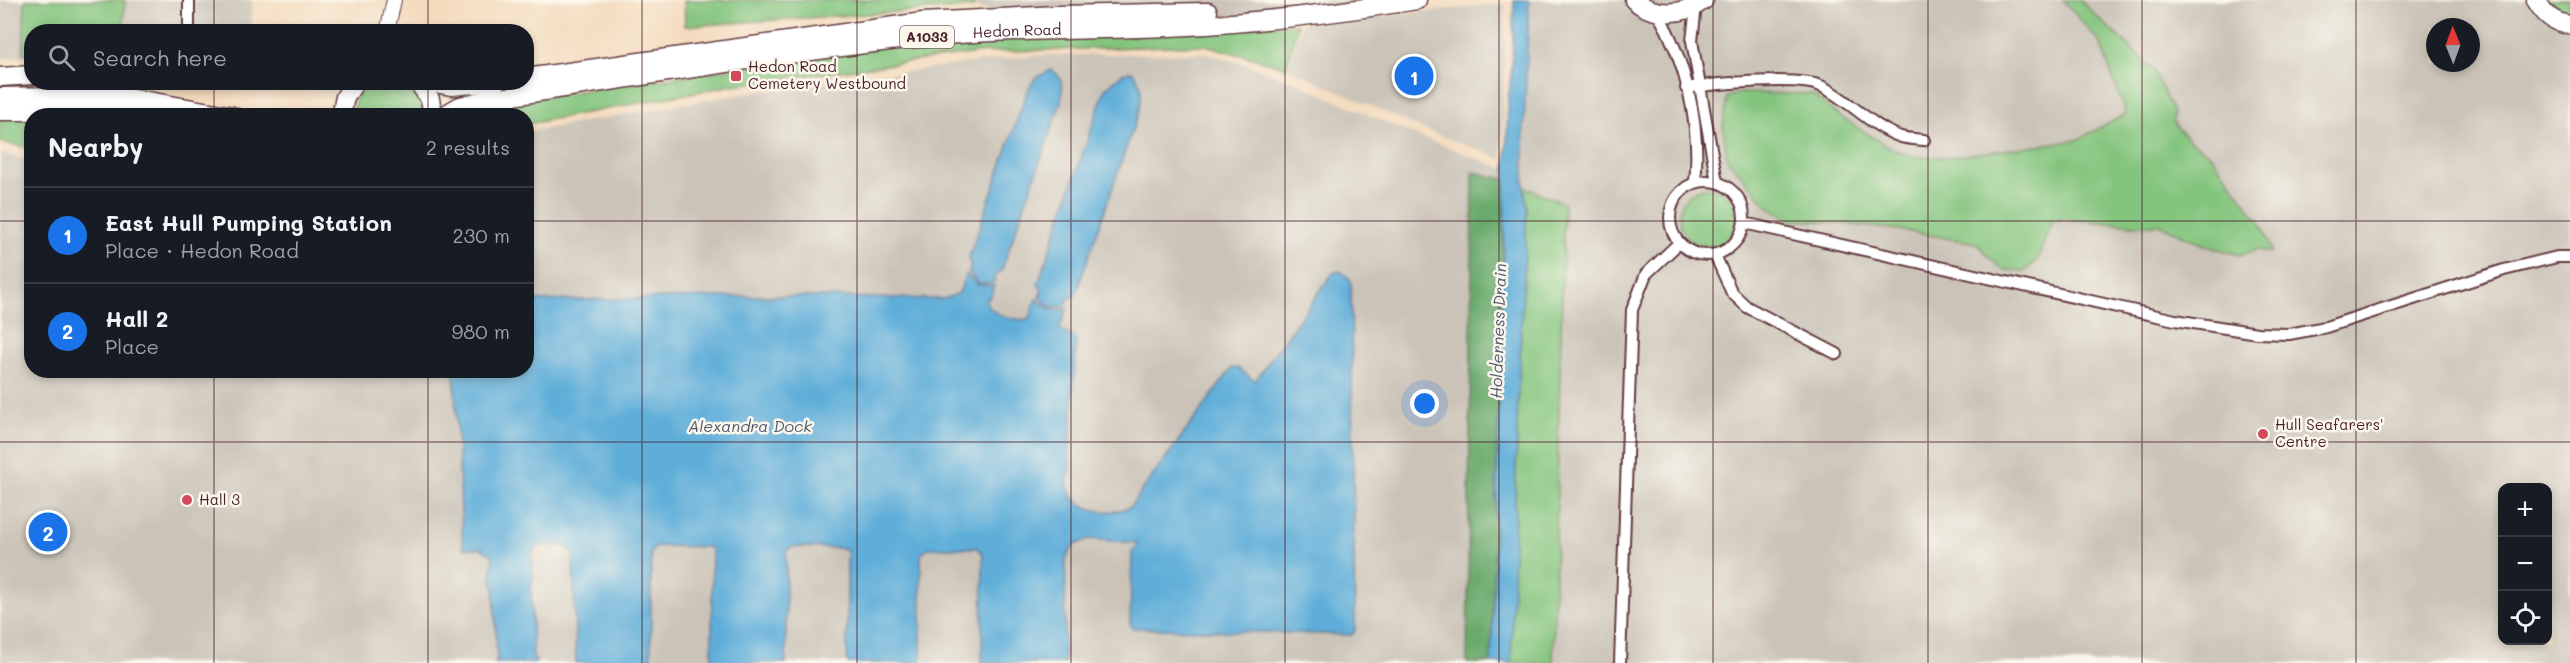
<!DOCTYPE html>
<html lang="en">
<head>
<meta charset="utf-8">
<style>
  body { margin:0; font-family:Mali,sans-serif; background:#20242c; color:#f1f3f6 }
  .controls { position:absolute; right:18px; bottom:18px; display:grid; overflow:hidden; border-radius:12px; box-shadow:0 3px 9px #0003 }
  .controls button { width:54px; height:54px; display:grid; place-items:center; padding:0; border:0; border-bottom:2px solid #363941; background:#171b24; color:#f1f3f6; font:30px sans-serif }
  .compass { position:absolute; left:2426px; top:18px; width:54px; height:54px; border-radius:50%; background:#171b24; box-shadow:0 3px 9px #0003; rotate:359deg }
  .you { position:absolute; left:1425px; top:404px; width:21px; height:21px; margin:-15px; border:4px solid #fff; border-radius:50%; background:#1a73e8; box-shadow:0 0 0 9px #1a73e833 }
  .badge { display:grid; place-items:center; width:39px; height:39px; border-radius:50%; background:#1a73e8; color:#fff; font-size:20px; font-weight:700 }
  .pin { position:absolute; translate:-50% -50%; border:3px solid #fff; box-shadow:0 2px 6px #0006 }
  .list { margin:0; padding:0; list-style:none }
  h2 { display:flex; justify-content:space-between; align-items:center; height:78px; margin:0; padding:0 24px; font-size:26px }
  h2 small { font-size:20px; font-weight:400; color:#9ea1a6 }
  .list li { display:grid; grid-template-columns:39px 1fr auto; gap:18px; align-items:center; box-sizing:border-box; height:96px; padding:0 24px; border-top:2px solid #363941 }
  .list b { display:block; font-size:22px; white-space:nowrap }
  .list p { margin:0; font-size:20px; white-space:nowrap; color:#9ea1a6 }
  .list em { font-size:20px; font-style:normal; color:#9ea1a6 }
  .icon { flex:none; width:33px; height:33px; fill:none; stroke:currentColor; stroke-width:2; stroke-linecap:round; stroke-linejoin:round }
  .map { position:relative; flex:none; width:2570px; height:663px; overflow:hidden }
  .search { position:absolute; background:#171b24; box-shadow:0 3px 9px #0003; left:24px; top:24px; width:510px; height:66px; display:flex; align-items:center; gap:15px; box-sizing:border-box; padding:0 21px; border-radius:24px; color:#9ea1a6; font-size:22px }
  .panel { position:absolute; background:#171b24; box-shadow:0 3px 9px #0003; left:24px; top:108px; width:510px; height:270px; border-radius:24px }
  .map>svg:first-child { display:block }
</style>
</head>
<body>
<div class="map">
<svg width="2570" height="663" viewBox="0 0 2570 663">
  <rect width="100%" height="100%" fill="#fbf7ec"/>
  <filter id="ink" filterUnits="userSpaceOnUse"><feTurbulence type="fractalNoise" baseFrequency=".0167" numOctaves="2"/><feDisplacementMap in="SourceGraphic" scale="12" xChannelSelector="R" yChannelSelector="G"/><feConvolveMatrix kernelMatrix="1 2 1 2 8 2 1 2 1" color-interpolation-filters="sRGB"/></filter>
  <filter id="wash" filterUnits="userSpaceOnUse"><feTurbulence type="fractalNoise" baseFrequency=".008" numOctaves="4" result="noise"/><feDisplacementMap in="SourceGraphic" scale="24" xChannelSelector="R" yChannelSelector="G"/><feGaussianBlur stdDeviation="1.35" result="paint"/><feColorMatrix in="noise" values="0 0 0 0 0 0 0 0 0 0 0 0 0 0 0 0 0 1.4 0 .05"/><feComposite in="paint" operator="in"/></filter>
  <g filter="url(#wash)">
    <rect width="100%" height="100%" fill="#f4dbbe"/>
    <!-- industrial -->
    <path fill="#cbc3b8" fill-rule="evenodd" d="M 0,0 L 252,0 L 251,31 L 32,32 L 31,56 L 0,58 Z
      M 973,0 L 1384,0 L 1189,21 L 1045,23 L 973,7 Z
      M 1529,0 L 2570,0 L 2570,663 L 1553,663 L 1564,203 L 1524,187 ZM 2435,27 L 2471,27 L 2471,63 L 2435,63 ZM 2502,488 L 2548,488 L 2548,640 L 2502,640 Z
      M 1505,4 L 1502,159 L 1408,123 L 1288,68 L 1302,23 Z
      M 1204,53 L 1248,65 L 1301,85 L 1405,131 L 1505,169 L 1505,179 L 1473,172 L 1467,663 L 0,663 L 0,153 L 31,161 L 32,370 L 526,370 L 527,132 L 736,95 L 985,61 L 1045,55 Z"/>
    <!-- green -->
    <path fill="#84c57e" stroke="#677254" stroke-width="1.5" d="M 25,0 L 125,0 L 123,25 L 65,24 L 64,31 L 32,32 L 31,53 L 23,53 Z
      M 684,0 L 973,0 L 973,7 L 685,26 Z
      M 2063,0 L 2079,0 L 2154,70 L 2173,113 L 2173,122 L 2188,140 L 2211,155 L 2262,225 L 2272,252 L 2258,250 L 2240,255 L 2207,246 L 2160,225 L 2134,225 L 2062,219 L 2053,221 L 2037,261 L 2024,272 L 2001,269 L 1976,243 L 1898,230 L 1816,221 L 1793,221 L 1767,206 L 1727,159 L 1723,126 L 1727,97 L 1739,93 L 1812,94 L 1835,113 L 1891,149 L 1916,157 L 1949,157 L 2077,140 L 2126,114 L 2100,43 Z
      M 2546,0 L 2570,0 L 2570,15 L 2553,8 Z
      M 1298,24 L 1286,67 L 1205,45 L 984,52 L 733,85 L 527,124 L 526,116 L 452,116 L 458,109 L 925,40 Z
      M 397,82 C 413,88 421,99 423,115 L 352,115 C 354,86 373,82 397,82 Z
      M 0,115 L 32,116 L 31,148 L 0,142 Z
      M 1524,187 L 1564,203 L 1553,663 L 1511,663 L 1518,392 L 1527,208 Z
      M1679 217a29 29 0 1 1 58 0a29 29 0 1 1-58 0Z"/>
    <!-- forest -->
    <path fill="#6baa6d" stroke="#5a644c" stroke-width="1.5" d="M 1473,172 L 1505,179 L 1491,663 L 1467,663 Z"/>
    <!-- water -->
    <path fill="#5faed9" stroke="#546682" stroke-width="1.5" d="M 1514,0 L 1529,0 L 1524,132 L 1524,187 L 1527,208 L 1518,392 L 1511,663 L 1491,663 L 1508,98 C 1514,66 1512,33 1514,0 Z
      M 1051,70 C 1064,75 1063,90 1061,102 L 1001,272 L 997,273 L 993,283 L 979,284 L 969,273 L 971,265 L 968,260 L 1027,92 L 1035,78 Z
      M 1132,71 C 1145,85 1142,99 1137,117 L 1075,296 L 1068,299 L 1065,306 L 1050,307 L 1039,297 L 1042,290 L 1038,284 L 1105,89 L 1122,74 Z
      M 1340,271 L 1350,279 L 1351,283 L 1355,631 L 1352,635 L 1132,628 L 1130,624 L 1132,552 L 1137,546 L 1137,543 L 1089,539 L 1074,545 L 1066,558 L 1064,663 L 982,663 L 983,554 L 977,548 L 928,548 L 921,554 L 921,663 L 847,663 L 847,550 L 842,548 L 793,547 L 788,549 L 786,554 L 786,663 L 712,663 L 712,549 L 707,547 L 657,546 L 651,552 L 651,663 L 576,663 L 573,554 C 565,542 543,541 533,551 L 530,562 L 533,562 L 533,578 L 531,584 L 533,659 L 536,660 L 536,663 L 495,663 L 497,661 L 494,586 L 491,579 L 493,556 L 481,548 L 463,548 L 454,371 L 526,370 L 527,301 L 769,296 L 944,299 L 959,293 L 966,274 L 978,285 L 994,286 L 990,298 L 987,298 C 984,314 1019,323 1030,318 L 1036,299 L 1050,309 L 1067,309 L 1059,329 L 1076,339 L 1069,470 C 1057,506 1103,519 1130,507 L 1232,368 L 1238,368 L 1255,381 L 1333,273 Z"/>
  </g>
  <g filter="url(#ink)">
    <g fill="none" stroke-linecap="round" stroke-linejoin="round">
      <defs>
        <path id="minor" d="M 1696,6 L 1692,41 L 1717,182
          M 1657,12 C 1686,61 1701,125 1695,182
          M 189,32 L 189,0
          M 1686,88 C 1713,84 1801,75 1823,87 C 1850,101 1872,127 1901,137 C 1908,139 1916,139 1924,140
          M1670 218a37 37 0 1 1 74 0a37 37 0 1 1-74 0Z
          M 1744,223 L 2175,320 L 2257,333 L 2289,334 L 2326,327 L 2504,270 L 2557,257 L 2570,257
          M 1715,255 L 1732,293 L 1747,307 L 1837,354
          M 1620,663 L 1632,310 L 1646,274 L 1679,243"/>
        <path id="tertiary" d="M 387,32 L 394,0"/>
        <g id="trunk">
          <path d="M 1634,0 C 1655,18 1684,15 1704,0"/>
          <path d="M 2536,0 C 2544,14 2553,23 2570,25"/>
          <path d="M 0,77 L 32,75"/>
          <path d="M 526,78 L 923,22 L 1057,15 L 1208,12"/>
          <path d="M 418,82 L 430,99 L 433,116"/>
          <path d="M 428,82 L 451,86 L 497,82"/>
          <path d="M 0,97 L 114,95 L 233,116"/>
          <path d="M 0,111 L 126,111 L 152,116"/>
          <path d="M 341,116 L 345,97 L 355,82"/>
          <path id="s1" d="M 443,116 L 460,106 L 486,100 C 632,78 778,53 925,37 C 1012,28 1100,31 1188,26 C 1265,22 1342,12 1417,0"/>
        </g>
      </defs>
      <!-- minor casing -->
      <use href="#minor" stroke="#643b41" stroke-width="14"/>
      <!-- tertiary casing -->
      <use href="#tertiary" stroke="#643b41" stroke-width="16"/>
      <!-- trunk casing -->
      <use href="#trunk" stroke="#643b41" stroke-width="21"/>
      <!-- minor -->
      <use href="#minor" stroke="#fff" stroke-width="10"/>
      <!-- tertiary -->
      <use href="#tertiary" stroke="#fff" stroke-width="14"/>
      <!-- trunk -->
      <use href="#trunk" stroke="#fff" stroke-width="18"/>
    </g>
  </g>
  <!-- grid -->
  <path fill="none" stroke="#4a1f2b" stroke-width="1.5" stroke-opacity="0.55" d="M 214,0 L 214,32M 428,0 L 428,32M 642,0 L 642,663M 857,0 L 857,663M 1071,0 L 1071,663M 1285,0 L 1285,663M 1499,0 L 1499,663M 1713,0 L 1713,663M 1928,0 L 1928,663M 2142,0 L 2142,663M 2356,0 L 2356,663M 214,82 L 214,116M 428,82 L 428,116M 0,221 L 32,221M 526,221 L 2570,221M 214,370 L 214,663M 428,370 L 428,663M 0,442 L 2570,442"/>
  <!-- markers -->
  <g fill="#d1495b" stroke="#fbf7ec" stroke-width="2">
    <rect x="730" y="70" width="12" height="12" rx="3"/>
    <circle cx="2263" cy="434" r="6"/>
    <circle cx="187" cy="500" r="6"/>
  </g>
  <g text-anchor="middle" stroke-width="5" stroke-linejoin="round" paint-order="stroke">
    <!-- shield labels -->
    <rect fill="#fbf7ec" stroke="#7f6065" stroke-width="1.5" x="900" y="26" width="54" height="22" rx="4.5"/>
    <g font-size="14" font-weight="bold" fill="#4a1f2b">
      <text x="927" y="42">A1033</text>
    </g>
    <!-- street labels -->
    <g font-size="15" fill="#4a1f2b" stroke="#fbf7ec">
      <text dy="5" stroke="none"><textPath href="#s1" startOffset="582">Hedon Road</textPath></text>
    </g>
    <!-- poi labels -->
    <g font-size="15" fill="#4a1f2b" stroke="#fbf7ec" text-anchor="start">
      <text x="748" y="72">Hedon Road<tspan x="748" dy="17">Cemetery Westbound</tspan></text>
      <text x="2275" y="430">Hull Seafarers'<tspan x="2275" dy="17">Centre</tspan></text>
      <text x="199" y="505">Hall 3</text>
    </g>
    <!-- water labels -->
    <g font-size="16" font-style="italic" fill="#525871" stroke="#fbf7ec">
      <text transform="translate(1498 331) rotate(-88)" y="6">Holderness Drain</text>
      <text x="750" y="432">Alexandra Dock</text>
    </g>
  </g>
</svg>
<div class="controls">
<button>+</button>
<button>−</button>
<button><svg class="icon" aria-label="locate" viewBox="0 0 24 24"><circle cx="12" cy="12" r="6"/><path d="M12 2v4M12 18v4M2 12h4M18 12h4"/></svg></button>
</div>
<svg class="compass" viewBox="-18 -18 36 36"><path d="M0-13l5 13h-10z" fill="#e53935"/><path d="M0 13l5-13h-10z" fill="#9ea1a6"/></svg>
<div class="you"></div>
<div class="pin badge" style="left:1414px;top:76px">1</div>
<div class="pin badge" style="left:48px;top:532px">2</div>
<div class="search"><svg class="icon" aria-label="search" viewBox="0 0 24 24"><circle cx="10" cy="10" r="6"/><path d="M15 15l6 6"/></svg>Search here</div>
<section class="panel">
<h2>Nearby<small>2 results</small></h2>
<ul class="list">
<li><span class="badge">1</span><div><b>East Hull Pumping Station</b><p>Place · Hedon Road</p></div><em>230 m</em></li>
<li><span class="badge">2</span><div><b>Hall 2</b><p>Place</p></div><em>980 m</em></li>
</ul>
</section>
</div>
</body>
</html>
